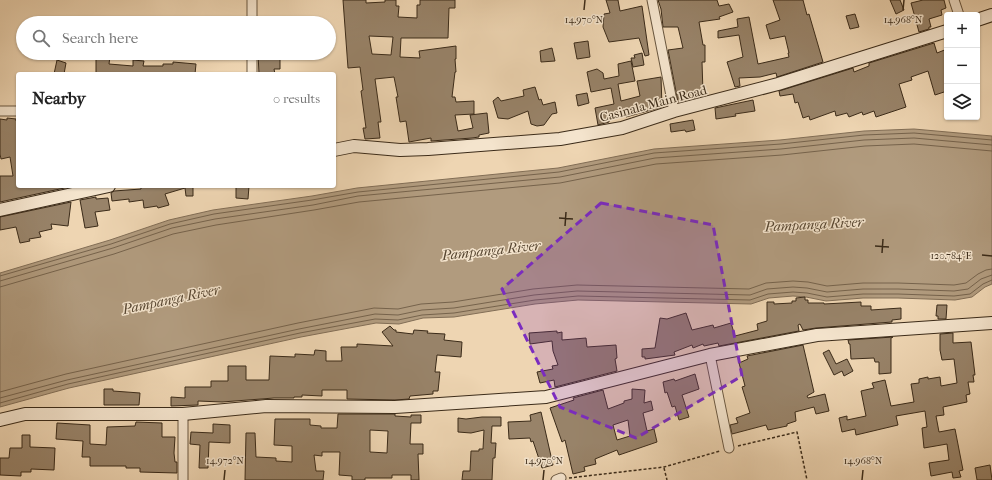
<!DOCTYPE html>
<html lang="en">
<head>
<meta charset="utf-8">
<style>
  body { margin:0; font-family:"IM FELL French Canon",serif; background:#f6f6f6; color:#222 }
  .controls { position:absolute; right:12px; top:12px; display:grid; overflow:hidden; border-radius:4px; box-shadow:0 1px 3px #0004 }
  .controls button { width:36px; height:36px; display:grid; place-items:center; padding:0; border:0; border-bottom:1px solid #e0e0e0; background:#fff; color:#222; font:20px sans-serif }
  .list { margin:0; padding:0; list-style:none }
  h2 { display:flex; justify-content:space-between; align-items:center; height:52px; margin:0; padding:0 16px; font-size:17px }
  h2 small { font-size:13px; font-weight:400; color:#767676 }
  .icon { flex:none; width:22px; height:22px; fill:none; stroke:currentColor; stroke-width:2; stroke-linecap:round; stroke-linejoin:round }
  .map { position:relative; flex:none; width:992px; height:480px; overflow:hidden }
  .search { position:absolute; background:#fff; box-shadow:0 1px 3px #0004; left:16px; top:16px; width:320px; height:44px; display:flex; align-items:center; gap:10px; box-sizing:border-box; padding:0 14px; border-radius:22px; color:#767676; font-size:15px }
  .panel { position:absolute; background:#fff; box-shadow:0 1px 3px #0004; left:16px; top:72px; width:320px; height:116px; border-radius:4px }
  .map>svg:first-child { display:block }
</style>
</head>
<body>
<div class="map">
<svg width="992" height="480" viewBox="0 0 992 480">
  <rect width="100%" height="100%" fill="#eed5b2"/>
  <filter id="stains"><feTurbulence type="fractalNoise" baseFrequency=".005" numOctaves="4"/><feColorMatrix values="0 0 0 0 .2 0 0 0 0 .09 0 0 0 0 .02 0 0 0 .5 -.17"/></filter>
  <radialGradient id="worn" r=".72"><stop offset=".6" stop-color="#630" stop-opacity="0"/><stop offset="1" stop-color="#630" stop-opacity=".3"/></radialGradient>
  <!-- water -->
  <path fill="#b19b7e" stroke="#826e56" d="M 914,129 L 992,136 L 992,284 L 985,287 L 972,297 L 955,300 L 898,298 L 863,298 L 826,301 L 806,297 L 793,296 L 769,298 L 751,304 L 578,300 L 535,304 L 454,317 L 423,318 L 399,324 L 376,323 L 301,337 L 69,388 L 0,407 L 0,273 L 110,240 L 169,220 L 213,210 L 312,196 L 357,188 L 558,168 L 654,149 L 780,140 L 864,131 Z"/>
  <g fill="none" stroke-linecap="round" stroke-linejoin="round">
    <!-- shore -->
    <path stroke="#76634c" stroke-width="1" d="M 0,276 L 111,244 L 170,224 L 214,214 L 312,200 L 358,192 L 559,172 L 654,153 L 781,144 L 864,135 L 914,133 L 992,140
      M 0,281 L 113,248 L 172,228 L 215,219 L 313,205 L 358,196 L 560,177 L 655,158 L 781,149 L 864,140 L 914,138 L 992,145
      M 0,287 L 114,254 L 173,234 L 216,225 L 314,210 L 359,202 L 560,183 L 656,164 L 782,155 L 865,146 L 914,144 L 992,151
      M 0,392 L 66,374 L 298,323 L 374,308 L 398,309 L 421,304 L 453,302 L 533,289 L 577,285 L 749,289 L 766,283 L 793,281 L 808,282 L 827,286 L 863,283 L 898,283 L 954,285 L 966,283 L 978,274 L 986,270 L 992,269
      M 0,398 L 67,380 L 299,329 L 375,314 L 398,315 L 422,310 L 454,308 L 534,295 L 577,291 L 750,295 L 767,289 L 793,287 L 807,288 L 827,292 L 863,289 L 898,289 L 954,291 L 968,289 L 981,279 L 992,275
      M 0,403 L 68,384 L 300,333 L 375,319 L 398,320 L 422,315 L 454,313 L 535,300 L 578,296 L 750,300 L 768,294 L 793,292 L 807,293 L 827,297 L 863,294 L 898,294 L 954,296 L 970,294 L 983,284 L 992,280"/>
  </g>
  <!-- building -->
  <path fill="#988369" stroke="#3b2b19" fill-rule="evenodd" d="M 343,0 L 366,0 L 366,3 L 385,2 L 385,0 L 396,0 L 396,6 L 399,6 L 398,17 L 417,18 L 417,5 L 420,5 L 420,0 L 455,0 L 455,8 L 449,8 L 448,38 L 401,38 L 400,57 L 420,58 L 419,51 L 456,46 L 456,59 L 455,59 L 456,72 L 455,72 L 452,97 L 455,97 L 456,102 L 474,101 L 474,114 L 455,115 L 458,131 L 473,128 L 470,115 L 487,113 L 489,133 L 479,135 L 479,137 L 472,138 L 431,141 L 431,138 L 409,142 L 406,121 L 400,122 L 396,97 L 398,97 L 394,77 L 375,79 L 381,122 L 378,122 L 380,138 L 365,139 L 363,128 L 366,128 L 361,91 L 363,90 L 360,67 L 348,68 ZM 369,36 L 393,37 L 391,55 L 372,54 Z
    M 606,0 L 618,0 L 620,11 L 642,6 L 649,55 L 645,56 L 639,38 L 609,42 L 603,27 L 604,14 L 610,13 Z
    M 658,0 L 717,0 L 719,6 L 729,4 L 733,12 L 719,17 L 720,19 L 699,22 L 703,45 L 705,45 L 705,62 L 702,62 L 703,93 L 695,93 L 696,97 L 678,102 L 668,50 L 683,48 L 678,27 L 663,27 L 661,9 Z
    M 773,0 L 803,0 L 807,15 L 809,14 L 823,62 L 777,77 L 776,73 L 760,77 L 739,78 L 740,86 L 735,87 L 727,62 L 743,57 L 739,35 L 718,38 L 718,31 L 738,27 L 737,19 L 749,17 L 758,64 L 789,57 L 788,53 L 789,53 L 785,36 L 770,39 L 766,25 L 780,20 Z
    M 890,0 L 900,0 L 904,10 L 896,14 Z
    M 923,0 L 944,0 L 946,8 L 941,10 L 942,15 L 929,19 L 931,27 L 929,27 L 929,29 L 919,32 L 911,3 Z
    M 855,14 L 859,27 L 850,29 L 846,16 Z
    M 588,41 L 590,57 L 577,59 L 574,43 Z
    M 934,43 L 937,53 L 947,49 L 947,91 L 935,95 L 928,71 L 911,77 L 912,80 L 899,84 L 906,107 L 876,117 L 874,111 L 863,115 L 862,112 L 849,117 L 847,113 L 836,116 L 835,111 L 810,120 L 809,116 L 803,118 L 798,102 L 795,103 L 793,94 L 780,96 L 779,91 L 853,68 L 854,72 L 869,66 L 869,63 Z
    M 552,48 L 555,61 L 541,62 L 540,51 Z
    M 258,53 L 280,53 L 280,69 L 274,69 L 275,74 L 259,74 Z
    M 642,53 L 644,65 L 633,67 L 631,58 L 635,58 L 634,55 Z
    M 96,56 L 110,56 L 109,64 L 133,66 L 133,60 L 144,61 L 143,66 L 163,66 L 163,64 L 173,64 L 173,62 L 196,64 L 195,74 L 96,73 Z
    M 57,60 L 66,63 L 64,74 L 54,74 Z
    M 631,61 L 635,81 L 618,84 L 621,101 L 640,96 L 637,81 L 661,77 L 662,107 L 626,117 L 626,116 L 609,118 L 609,122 L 598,125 L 595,108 L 614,104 L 611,88 L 591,92 L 587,72 L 597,69 L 603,73 L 604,79 L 619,76 L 618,64 Z
    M 535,87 L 539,100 L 541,99 L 543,105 L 555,102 L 557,113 L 552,114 L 544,125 L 537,126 L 531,124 L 528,111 L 508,119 L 498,118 L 493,101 L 498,97 L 501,101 L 524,96 L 523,90 Z
    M 587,93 L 589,103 L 578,106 L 576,95 Z
    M 753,100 L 755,111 L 735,114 L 736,116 L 716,119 L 715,108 Z
    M 7,118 L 16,119 L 16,121 L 18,122 L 18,186 L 69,186 L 69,187 L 0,202 L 0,176 L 13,176 L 10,157 L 1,159 L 0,154 L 0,119 L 7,120 Z
    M 693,120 L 695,130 L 686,132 L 685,130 L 671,132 L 670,124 Z
    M 152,186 L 193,186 L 193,196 L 186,196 L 185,188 L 165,194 L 169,205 L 158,208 L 157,206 L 144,208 L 143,200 L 129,202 L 129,199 L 112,201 L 111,193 L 114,191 L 141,189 L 141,187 Z
    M 236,186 L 249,186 L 248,199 L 236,198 Z
    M 96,197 L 96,199 L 108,198 L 110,210 L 95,212 L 98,226 L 85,228 L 80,200 Z
    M 71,202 L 68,226 L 51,224 L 52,229 L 39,232 L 41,237 L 29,239 L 30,241 L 20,243 L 16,227 L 0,230 L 0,217 Z
    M 805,297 L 805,300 L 808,300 L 808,303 L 824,303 L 824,304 L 861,302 L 861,306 L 871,306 L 871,310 L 901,308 L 901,319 L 892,320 L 892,322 L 816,328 L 803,330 L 800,324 L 798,325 L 799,331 L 719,346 L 718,343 L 704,346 L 703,344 L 693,348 L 692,345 L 674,352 L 675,355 L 645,359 L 645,357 L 642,357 L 642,349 L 655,348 L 660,318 L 667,319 L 686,313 L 692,330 L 713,325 L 714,328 L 731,323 L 735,336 L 758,330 L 757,324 L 767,321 L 767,302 L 774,302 L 774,304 L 792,303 L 792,301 L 796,301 L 796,298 Z
    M 937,305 L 947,305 L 946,319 L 938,319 L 938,316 L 936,316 Z
    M 390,326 L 394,330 L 396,330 L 396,332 L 413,334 L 414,330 L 428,331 L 427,333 L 445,334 L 444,340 L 462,342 L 461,357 L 437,355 L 435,372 L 440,372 L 438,391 L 433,391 L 433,394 L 410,396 L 409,399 L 395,400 L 347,399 L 347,390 L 322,390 L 322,396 L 302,395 L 302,397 L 294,397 L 294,398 L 274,398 L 222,402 L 198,401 L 198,405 L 171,406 L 171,397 L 185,398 L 185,387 L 211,387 L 211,381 L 228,381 L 228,366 L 246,366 L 246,380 L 269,380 L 270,356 L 295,357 L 295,354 L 314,355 L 315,350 L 326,351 L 326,361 L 342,361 L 341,347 L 357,347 L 357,344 L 393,346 L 382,332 Z
    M 557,331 L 557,333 L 562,332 L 562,340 L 586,338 L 587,347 L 616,345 L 617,358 L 615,359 L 617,371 L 555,387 L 554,380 L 540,383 L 537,372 L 553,369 L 552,366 L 558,365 L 553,351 L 552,341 L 530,344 L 529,333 Z
    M 953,333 L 953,343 L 971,342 L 975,375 L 973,375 L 974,382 L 968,382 L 970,394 L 966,395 L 967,402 L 943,407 L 944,415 L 936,416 L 939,432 L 955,429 L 963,470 L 959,471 L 961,477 L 953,478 L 952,472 L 931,476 L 929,463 L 949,460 L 947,444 L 924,448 L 922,428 L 927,427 L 925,411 L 896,416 L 898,425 L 856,435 L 855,429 L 842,432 L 839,418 L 847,416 L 847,420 L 866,416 L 861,391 L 874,388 L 872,383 L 885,380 L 891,406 L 914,402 L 911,384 L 919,383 L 919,379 L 928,377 L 928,379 L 940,377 L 941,386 L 957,383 L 954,359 L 942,360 L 940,350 L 940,334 Z
    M 893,337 L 891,338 L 891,373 L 879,374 L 879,362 L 875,362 L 874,358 L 851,359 L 850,344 L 849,344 L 848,340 Z
    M 803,345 L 814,392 L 807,396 L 808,398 L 825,394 L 829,411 L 816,414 L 814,407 L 795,412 L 796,421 L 787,424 L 787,426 L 768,430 L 766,425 L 732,434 L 730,425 L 738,423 L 736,418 L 750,413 L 742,387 L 745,386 L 739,363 L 748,359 L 747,356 Z
    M 829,350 L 836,364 L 847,359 L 853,371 L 844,376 L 842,371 L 834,375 L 823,353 Z
    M 695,374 L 699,389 L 682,395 L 689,417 L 679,420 L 675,406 L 672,407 L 667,392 L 665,393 L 663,382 L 674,379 L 675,381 Z
    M 104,389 L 113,389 L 113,391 L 140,393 L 139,405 L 104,405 Z
    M 632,389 L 645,390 L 644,403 L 651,401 L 653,410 L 643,413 L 647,431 L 654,429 L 657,442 L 619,455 L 617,450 L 595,459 L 596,464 L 584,467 L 585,471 L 573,474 L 565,440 L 562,442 L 550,408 L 574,400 L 573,398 L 603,390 L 608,409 L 624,403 L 624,401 L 632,399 ZM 628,420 L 630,436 L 617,440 L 613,425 Z
    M 541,412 L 553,465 L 542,468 L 533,441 L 531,442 L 530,438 L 509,439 L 508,422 L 531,421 L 530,415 Z
    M 338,414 L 395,414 L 395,416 L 411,417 L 411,415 L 421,415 L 421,423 L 411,423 L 410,444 L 423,444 L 423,454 L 418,454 L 419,480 L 411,480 L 411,475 L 392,475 L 392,478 L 365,478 L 365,480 L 352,480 L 352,476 L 339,475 L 340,452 L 322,452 L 322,456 L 314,455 L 316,471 L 324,471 L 323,480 L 245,480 L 246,433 L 255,433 L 256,457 L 276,458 L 276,461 L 292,462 L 292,446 L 274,445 L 275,419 L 310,419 L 310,425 L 321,426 L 321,428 L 337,428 ZM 370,430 L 388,431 L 387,453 L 370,452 Z
    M 482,417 L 501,417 L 501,426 L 492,426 L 491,443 L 496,443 L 495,458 L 493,458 L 492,480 L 462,480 L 463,471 L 470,471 L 471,451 L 479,451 L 479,449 L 483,449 L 484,430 L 471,433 L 458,432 L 458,418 L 466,419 Z
    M 136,422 L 162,423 L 162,437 L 175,437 L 174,453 L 175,462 L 177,462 L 177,473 L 140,472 L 140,468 L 126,468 L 126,466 L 90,466 L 90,457 L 82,457 L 83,441 L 56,439 L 57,423 L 90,425 L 90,444 L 106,445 L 107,427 L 135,426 Z
    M 213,424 L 230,425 L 230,443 L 209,442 L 208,468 L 199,468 L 200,445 L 190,444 L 191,432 L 213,433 Z
    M 22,435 L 30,435 L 30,447 L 55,448 L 54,470 L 31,469 L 31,472 L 21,472 L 21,476 L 0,475 L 0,458 L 9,458 L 10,448 L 22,448 Z
    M 990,465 L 992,480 L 977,480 L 975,468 Z"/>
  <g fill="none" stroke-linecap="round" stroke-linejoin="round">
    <defs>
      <path id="street" d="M 252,0 L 252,23
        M 652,0 L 674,111
        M 954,0 L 959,15
        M 252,53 L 252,74
        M 0,111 L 18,111
        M 710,355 L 729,448
        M 183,480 L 183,414
        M 556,480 L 561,478"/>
      <path id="secondary" d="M 977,20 L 992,15
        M 334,150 L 354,146 L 400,150 L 428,149 L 560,139 L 622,128 L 674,111 L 778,84 L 947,31
        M 0,210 L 109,186
        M 0,420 L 25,414 L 183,414 L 266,406 L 395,407 L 546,397 L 710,355 L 817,335 L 992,323"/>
    </defs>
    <!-- street casing -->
    <use href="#street" stroke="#68563f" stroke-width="11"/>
    <!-- secondary casing -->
    <use href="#secondary" stroke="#3b2b19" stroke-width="14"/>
    <!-- path -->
    <path stroke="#3b2b19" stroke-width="1.5" stroke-dasharray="3 2" stroke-linecap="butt" d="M 738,446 L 797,432 L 807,480
      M 664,468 L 667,480
      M 569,478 L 664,467 L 720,451"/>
    <!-- street -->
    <use href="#street" stroke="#f4e4cd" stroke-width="9"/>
    <!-- secondary -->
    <use href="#secondary" stroke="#f4e4cd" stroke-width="12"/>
  </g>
  <!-- marked area -->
  <path fill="#7b2cbf" fill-opacity="0.2" stroke="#7b2cbf" stroke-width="3" stroke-dasharray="8 5" stroke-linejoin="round" d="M 601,203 L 713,225 L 742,376 L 636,438 L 560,407 L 502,289 Z"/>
  <!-- ticks -->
  <path fill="none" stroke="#3b2b19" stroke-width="1.5" d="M 584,10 L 585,0M 903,10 L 904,0M 559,218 L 573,219M 565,226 L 566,212M 875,246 L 889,247M 882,253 L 883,239M 982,255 L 992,256M 224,480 L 225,470M 543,480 L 544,470M 862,480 L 863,470"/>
  <g text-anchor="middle" stroke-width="3" stroke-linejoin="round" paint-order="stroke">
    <!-- street labels -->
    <g font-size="13" fill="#3b2b19" stroke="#f4e4cd">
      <text transform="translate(653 103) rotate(-15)" y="5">Casinala Main Road</text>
    </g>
    <!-- water labels -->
    <g font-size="14" font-style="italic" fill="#584732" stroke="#f4e4cd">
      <text transform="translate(814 224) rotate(-3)" y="5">Pampanga River</text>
      <text transform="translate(491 250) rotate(-6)" y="5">Pampanga River</text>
      <text transform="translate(171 299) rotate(-12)" y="5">Pampanga River</text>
    </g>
  </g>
  <g font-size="10" text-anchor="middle" fill="#3b2b19" stroke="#f4e4cd" stroke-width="3" stroke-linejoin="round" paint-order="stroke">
    <text x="584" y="23">14.970°N</text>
    <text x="903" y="23">14.968°N</text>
    <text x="951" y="259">120.784°E</text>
    <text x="225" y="464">14.972°N</text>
    <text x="544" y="464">14.970°N</text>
    <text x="863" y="464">14.968°N</text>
  </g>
  <rect width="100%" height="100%" filter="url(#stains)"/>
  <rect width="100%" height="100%" fill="url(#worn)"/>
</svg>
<div class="controls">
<button>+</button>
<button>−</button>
<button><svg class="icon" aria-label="layers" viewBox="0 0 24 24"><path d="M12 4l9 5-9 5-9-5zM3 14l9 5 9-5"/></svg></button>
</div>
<div class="search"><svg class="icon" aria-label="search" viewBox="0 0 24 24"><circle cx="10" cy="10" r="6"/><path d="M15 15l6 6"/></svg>Search here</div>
<section class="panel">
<h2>Nearby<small>0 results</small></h2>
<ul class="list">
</ul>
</section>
</div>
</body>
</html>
